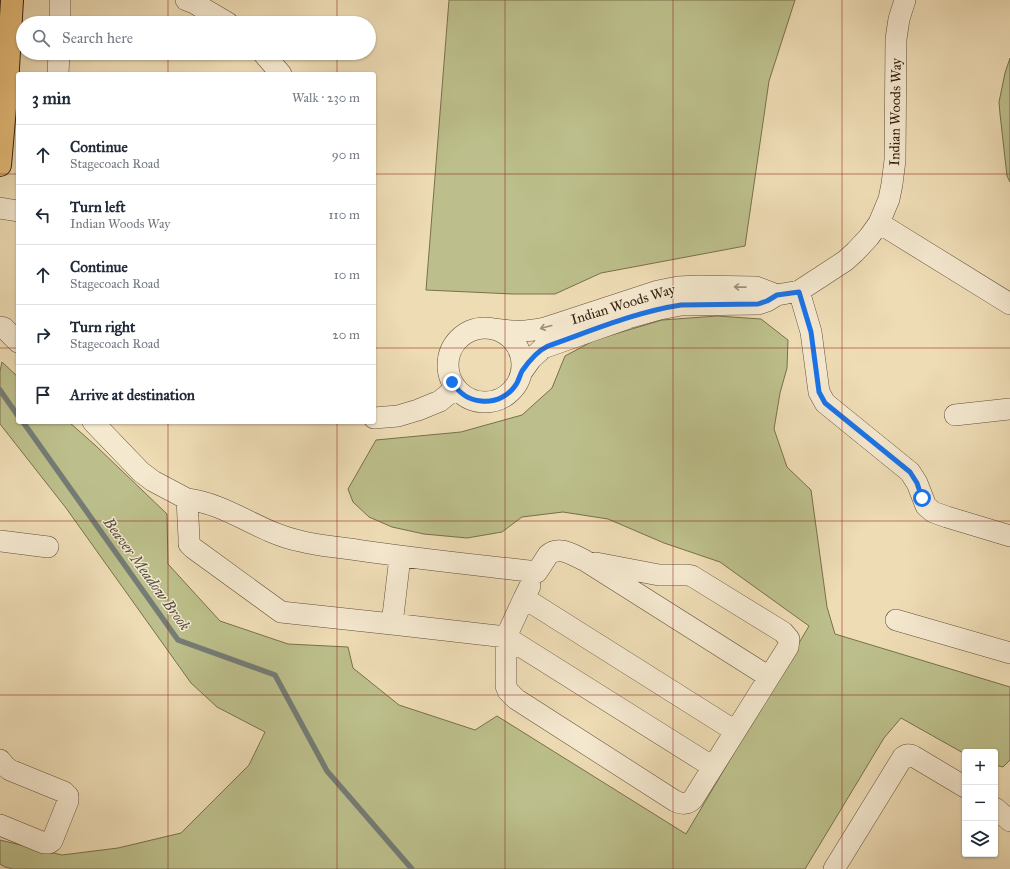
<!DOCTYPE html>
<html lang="en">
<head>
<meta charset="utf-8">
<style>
  body { margin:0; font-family:"IM FELL Great Primer",serif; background:#f2f2f3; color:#1f2937 }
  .controls { position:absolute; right:12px; bottom:12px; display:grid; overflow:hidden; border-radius:4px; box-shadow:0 1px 3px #0004 }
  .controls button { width:36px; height:36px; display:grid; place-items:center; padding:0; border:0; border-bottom:1px solid #e0e1e3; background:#fff; color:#1f2937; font:20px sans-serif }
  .stop { position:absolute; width:12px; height:12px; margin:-9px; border:3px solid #1a73e8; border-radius:50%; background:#fff }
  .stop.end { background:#1a73e8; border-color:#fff; box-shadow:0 1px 4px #0008 }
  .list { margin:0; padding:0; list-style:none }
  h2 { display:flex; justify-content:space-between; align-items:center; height:52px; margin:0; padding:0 16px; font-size:17px }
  h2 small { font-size:13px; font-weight:400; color:#747a83 }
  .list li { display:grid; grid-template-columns:26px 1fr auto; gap:12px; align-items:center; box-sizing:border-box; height:60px; padding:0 16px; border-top:1px solid #e0e1e3 }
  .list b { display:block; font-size:15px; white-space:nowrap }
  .list p { margin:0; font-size:13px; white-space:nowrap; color:#747a83 }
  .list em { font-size:13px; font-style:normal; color:#747a83 }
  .icon { flex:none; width:22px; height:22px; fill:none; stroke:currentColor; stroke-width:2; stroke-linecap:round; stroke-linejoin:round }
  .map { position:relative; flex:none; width:1010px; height:869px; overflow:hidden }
  .search { position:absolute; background:#fff; box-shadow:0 1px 3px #0004; left:16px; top:16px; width:360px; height:44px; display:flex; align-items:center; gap:10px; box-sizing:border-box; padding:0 14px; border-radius:22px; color:#747a83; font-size:15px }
  .panel { position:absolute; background:#fff; box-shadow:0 1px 3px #0004; left:16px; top:72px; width:360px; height:352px; border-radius:4px }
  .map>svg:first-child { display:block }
</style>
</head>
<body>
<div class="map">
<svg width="1010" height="869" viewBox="0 0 1010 869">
  <rect width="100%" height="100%" fill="#eedcb5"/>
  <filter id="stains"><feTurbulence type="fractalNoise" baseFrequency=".005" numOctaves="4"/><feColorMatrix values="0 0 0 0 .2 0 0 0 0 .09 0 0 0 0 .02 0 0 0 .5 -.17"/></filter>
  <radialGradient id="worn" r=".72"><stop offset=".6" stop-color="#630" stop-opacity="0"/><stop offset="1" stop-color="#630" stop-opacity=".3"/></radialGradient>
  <!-- green -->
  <path fill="#bcbf8b" stroke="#78704c" d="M 449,0 L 795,0 L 769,81 L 745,246 L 601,273 L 555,294 L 513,294 L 426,290 Z
    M 1010,58 L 1010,182 L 1007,176 L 1000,114 L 999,102 L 1005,73 Z
    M 717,316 L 761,319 L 788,340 L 787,368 L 780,393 L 774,429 L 787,467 L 811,490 L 827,607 L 835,634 L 1010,687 L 1010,760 L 1003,767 L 995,765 L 995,752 L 965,752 L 965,754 L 901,718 L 884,738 L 805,869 L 13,869 L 5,867 L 0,864 L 0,840 L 62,855 L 118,848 L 181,833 L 249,765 L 265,732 L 217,707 L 191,683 L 66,508 L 0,424 L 0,371 L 2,362 L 18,377 L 18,422 L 69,422 L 96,446 L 167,514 L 168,564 L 220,621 L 288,644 L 348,647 L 353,668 L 399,705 L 475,730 L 497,716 L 686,834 L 809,626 L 720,562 L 664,543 L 608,519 L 563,512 L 522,517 L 502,532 L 467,538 L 424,534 L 392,527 L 369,517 L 353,502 L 348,489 L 376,440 L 461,432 L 522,415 L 552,388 L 565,356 L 595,340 L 662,320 Z"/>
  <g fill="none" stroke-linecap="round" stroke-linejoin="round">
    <!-- stream -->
    <path stroke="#747c75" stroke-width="5.5" d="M 0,390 L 18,416
      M 23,422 L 178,640 L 275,675 L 327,771 L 412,869"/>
    <defs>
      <path id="minor" d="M 186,0 L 194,3 L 228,23
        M 60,23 L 60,0
        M 263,53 L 281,74
        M 58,74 L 59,53
        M 0,208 L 18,211
        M 879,223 L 1010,304
        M 799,291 L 811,332 L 819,392 L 825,403 L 910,472 L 917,483 L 926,506 L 933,512 L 947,517 L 1010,536
        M 0,327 L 4,328 L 18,342
        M448 365a37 37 0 1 1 74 0a37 37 0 1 1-74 0Z
        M 493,329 C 513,332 526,332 545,328 L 658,291 L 678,287 L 698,286 L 756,287 L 777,295
        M 521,373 L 531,359 L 543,348 L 628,318 L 660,309 L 681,305 L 758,304 L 767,301 L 777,295 L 799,291 L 845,261 L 855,252 L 869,237 L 879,223 L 889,199 L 892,184 L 895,160 L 896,39 L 899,19 L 905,0
        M 955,415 L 1010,409
        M 374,418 L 398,416 L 418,410 L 440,401 L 456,388
        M 93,422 L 141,472 L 153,481 L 187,499
        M 0,541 L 48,547
        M 530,586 L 524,598 L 735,731
        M 524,598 L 506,637 L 506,686 L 508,691 L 516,699 L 675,801 C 682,804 687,805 693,799 L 788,647 L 789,639 L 783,632 L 692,576 L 687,575 L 659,575 L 596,563
        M 896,620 L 1010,653
        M 392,624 L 400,557
        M 0,760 L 5,766 L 10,770 L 64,792 L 68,796 L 68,801 L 52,841 L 49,843 L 44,843 L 0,825
        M 713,767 L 506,637 L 392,624 L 281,612 L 193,548 L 189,544 L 189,538 L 187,499 C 228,504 260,533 300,541 C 318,546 338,547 357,550 C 417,559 477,565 537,572 L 548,555 C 559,545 573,555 584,560 L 769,677
        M 995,808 L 1010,821
        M 834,869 L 903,757 C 907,754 909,754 913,756 L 965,787"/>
      <path id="major" d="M 0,165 L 7,85 L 12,0"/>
    </defs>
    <!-- minor casing -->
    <use href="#minor" stroke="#624f38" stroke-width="22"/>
    <!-- major casing -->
    <use href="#major" stroke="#33200e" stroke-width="24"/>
    <!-- minor -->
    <use href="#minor" stroke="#f4e8cf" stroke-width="21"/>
    <!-- major -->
    <use href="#major" stroke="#e7be7a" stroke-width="22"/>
  </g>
  <!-- one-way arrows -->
  <defs><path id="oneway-shaft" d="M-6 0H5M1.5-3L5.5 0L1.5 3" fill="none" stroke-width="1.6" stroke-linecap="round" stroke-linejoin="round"/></defs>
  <g stroke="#9d8e78">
    <use href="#oneway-shaft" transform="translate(740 287) rotate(-179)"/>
    <use href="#oneway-shaft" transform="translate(546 327) rotate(165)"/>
  </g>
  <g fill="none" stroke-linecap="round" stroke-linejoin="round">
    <!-- route -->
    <path stroke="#1a73e8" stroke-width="5" d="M 452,382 C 459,393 468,400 481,401 C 496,403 510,395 517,383 C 519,379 520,375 522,371 C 529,361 537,351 548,346 C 591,331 635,312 681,305 L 758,304 L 767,301 L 777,295 L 799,292 L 811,332 L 819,392 L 825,403 L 910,472 L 917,483 L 922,498"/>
  </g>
  <!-- grid -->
  <path fill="none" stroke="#8f2418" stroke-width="1" stroke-opacity="0.55" d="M 168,0 L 168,23M 337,0 L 337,23M 505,0 L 505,869M 673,0 L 673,869M 842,0 L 842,869M 168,53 L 168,74M 337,53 L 337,74M 0,174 L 18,174M 374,174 L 1010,174M 0,348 L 18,348M 374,348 L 1010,348M 168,422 L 168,869M 337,422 L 337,869M 0,521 L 1010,521M 0,695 L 1010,695"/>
  <g text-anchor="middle" stroke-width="3" stroke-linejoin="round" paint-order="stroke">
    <!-- street labels -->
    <g font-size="14" fill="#33200e" stroke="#f4e8cf">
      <text transform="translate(895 112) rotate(-89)" y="5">Indian Woods Way</text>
      <text transform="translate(623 304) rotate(-17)" y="5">Indian Woods Way</text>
    </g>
    <!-- water labels -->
    <g font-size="15" font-style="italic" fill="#534e41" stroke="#f4e8cf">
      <text transform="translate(147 574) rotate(54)" y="5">Beaver Meadow Brook</text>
    </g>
  </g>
  <rect width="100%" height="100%" filter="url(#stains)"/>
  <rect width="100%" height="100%" fill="url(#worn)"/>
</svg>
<div class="controls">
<button>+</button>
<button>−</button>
<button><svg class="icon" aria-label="layers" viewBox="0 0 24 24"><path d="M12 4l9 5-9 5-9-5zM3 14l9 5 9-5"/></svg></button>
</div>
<div class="stop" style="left:922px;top:498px"></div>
<div class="stop end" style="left:452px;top:382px"></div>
<div class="search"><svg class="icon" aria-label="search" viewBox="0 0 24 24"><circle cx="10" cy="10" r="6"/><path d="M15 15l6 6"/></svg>Search here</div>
<section class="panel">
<h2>3 min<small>Walk · 230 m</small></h2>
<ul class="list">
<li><svg class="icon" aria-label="ahead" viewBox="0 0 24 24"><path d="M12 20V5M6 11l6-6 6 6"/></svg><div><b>Continue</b><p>Stagecoach Road</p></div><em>90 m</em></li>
<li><svg class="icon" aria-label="left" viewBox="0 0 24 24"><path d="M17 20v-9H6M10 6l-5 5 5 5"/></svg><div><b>Turn left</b><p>Indian Woods Way</p></div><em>110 m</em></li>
<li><svg class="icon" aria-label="ahead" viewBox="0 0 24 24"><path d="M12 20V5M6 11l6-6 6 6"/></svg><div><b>Continue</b><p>Stagecoach Road</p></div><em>10 m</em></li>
<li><svg class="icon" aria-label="right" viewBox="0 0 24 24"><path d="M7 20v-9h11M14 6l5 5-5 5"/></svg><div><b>Turn right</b><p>Stagecoach Road</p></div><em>20 m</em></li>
<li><svg class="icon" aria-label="arrive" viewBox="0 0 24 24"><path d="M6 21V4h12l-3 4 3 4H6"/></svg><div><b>Arrive at destination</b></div></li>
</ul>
</section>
</div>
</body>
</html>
